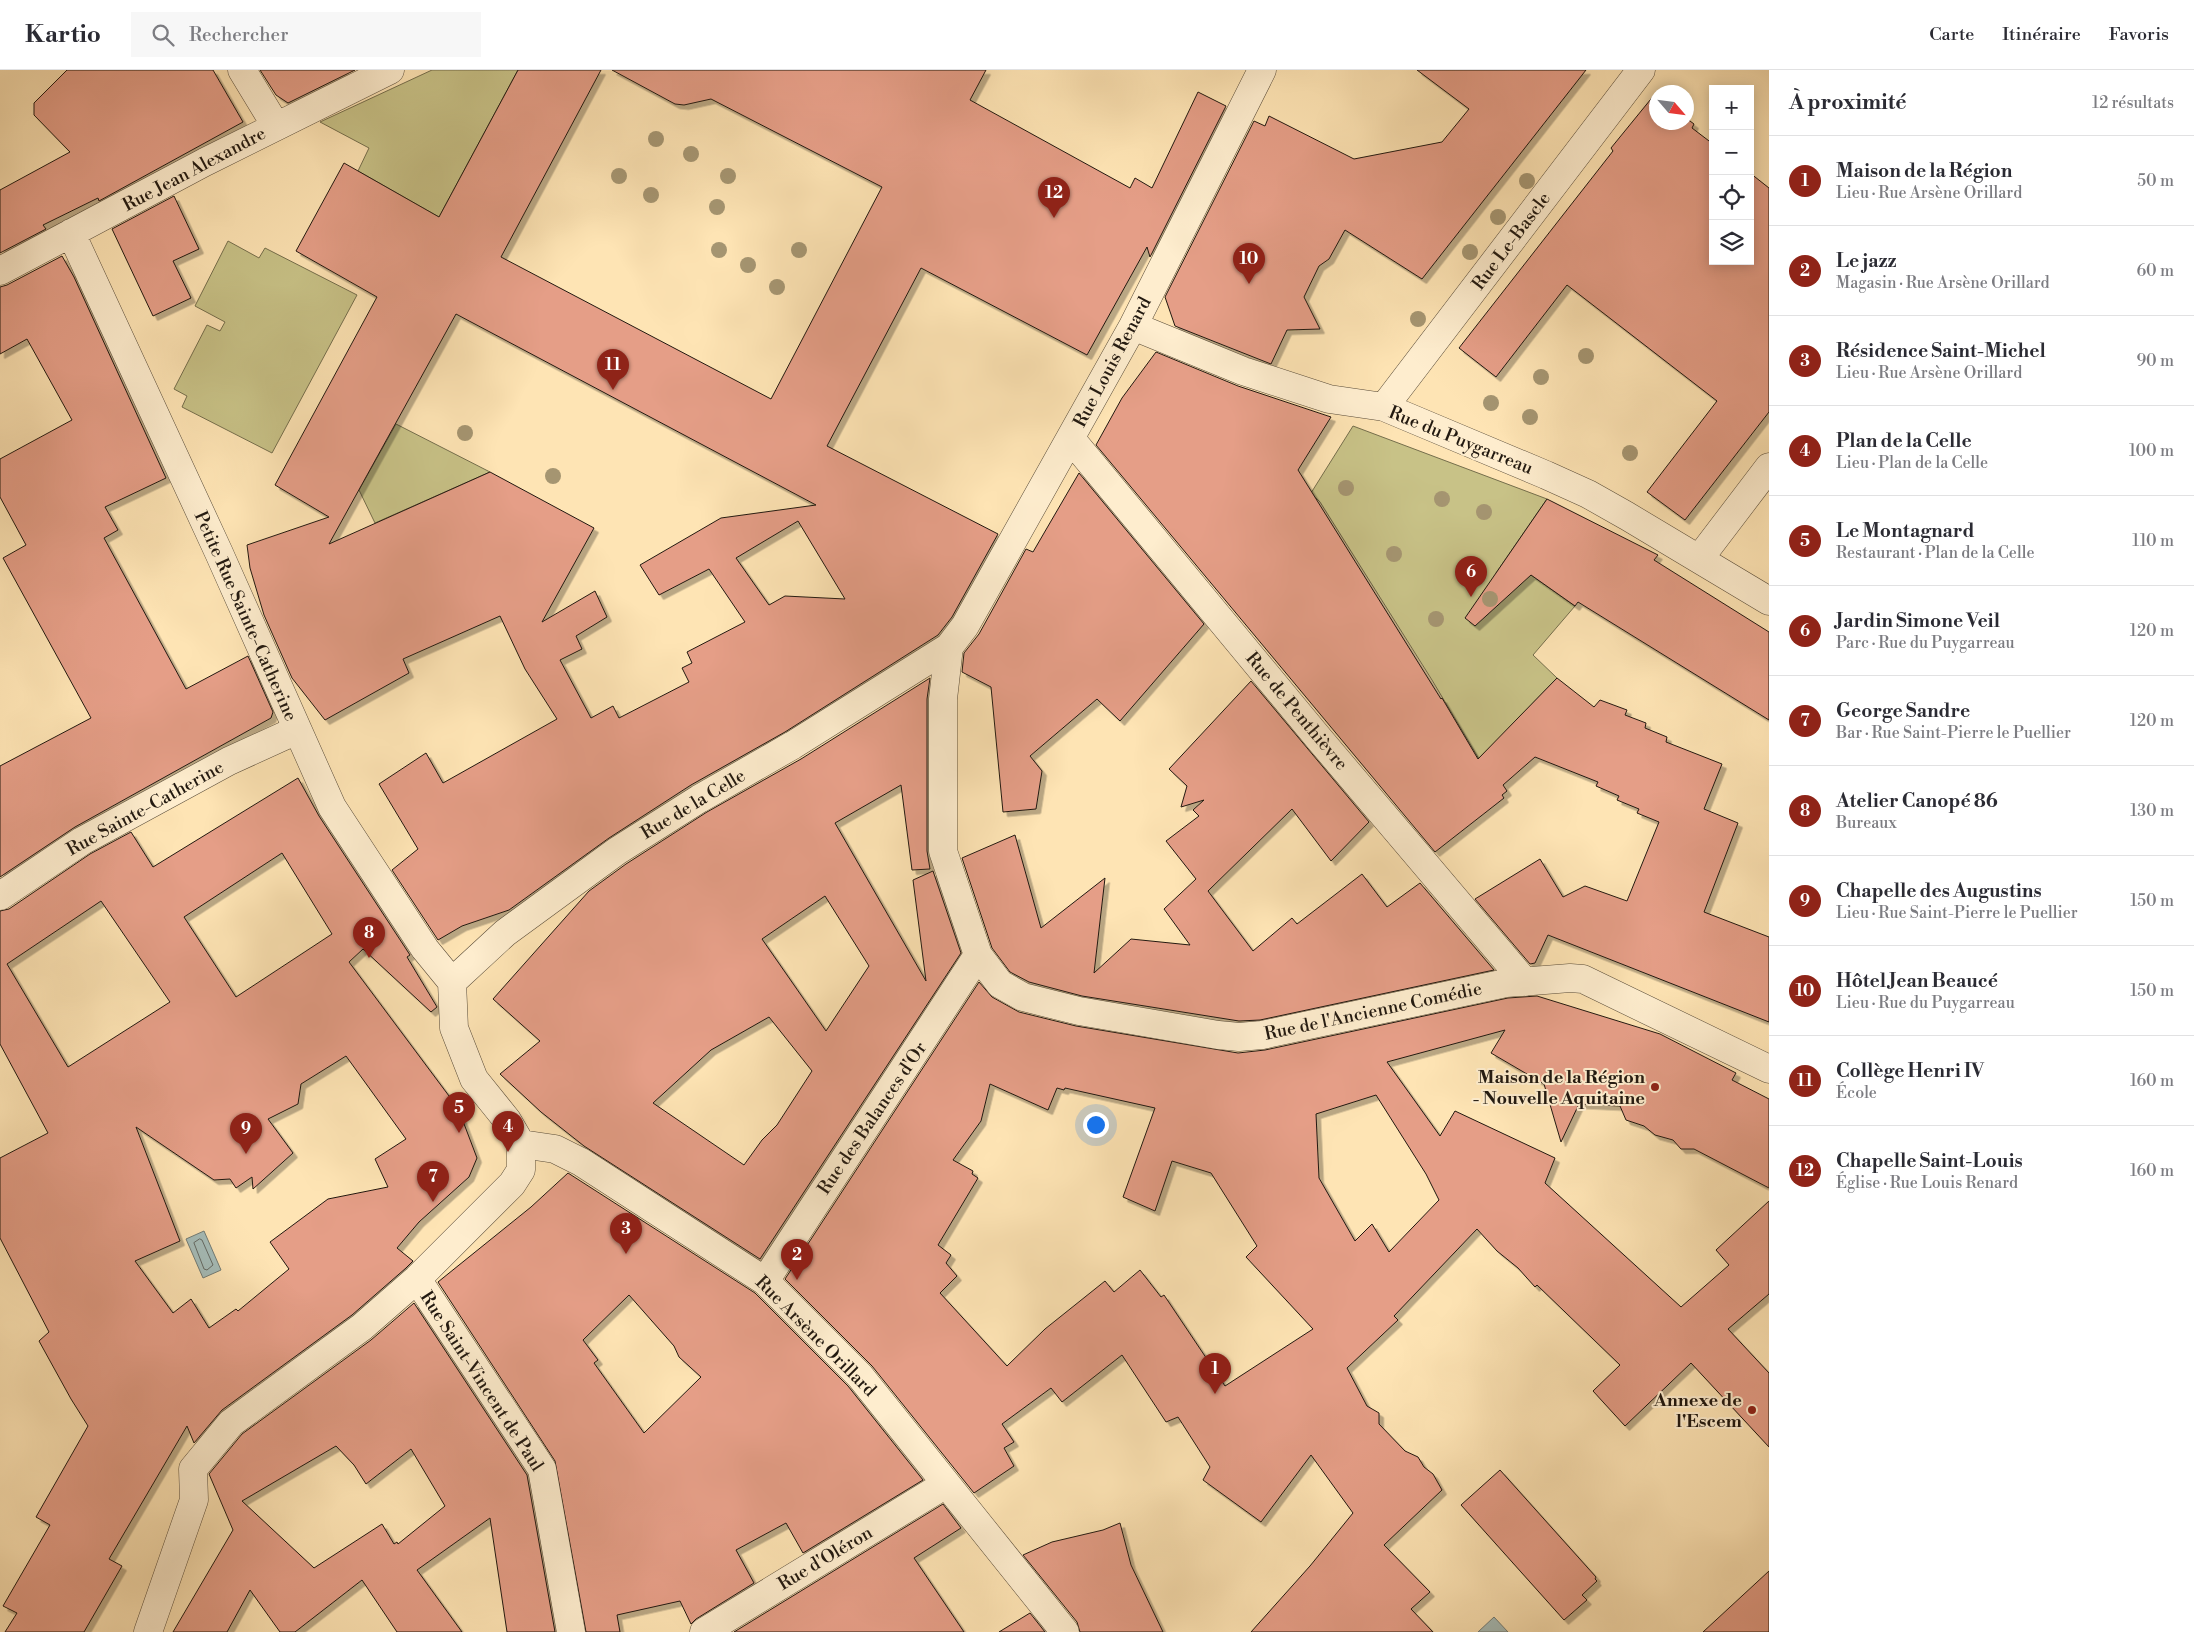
<!DOCTYPE html>
<html lang="fr">
<head>
<meta charset="utf-8">
<style>
  body { margin:0; font-family:"Libre Bodoni",serif; background:#f7f7f7; color:#2b2b33 }
  .controls { position:absolute; right:15px; top:15px; display:grid; overflow:hidden; border-radius:0px; box-shadow:0 2px 12px #0003 }
  .controls button { width:45px; height:45px; display:grid; place-items:center; padding:0; border:0; border-bottom:1px solid #e1e1e2; background:#fff; color:#2b2b33; font:25px sans-serif }
  .compass { position:absolute; left:1649px; top:15px; width:45px; height:45px; border-radius:50%; background:#fff; box-shadow:0 2px 12px #0003; rotate:118deg }
  .you { position:absolute; left:1095px; top:1054px; width:18px; height:18px; margin:-12px; border:4px solid #fff; border-radius:50%; background:#1a73e8; box-shadow:0 0 0 8px #1a73e833 }
  .badge { display:grid; place-items:center; width:32px; height:32px; border-radius:50%; background:#8f2418; color:#fff; font-size:16px; font-weight:700 }
  .pin { position:absolute; translate:-50% -41px; filter:drop-shadow(0 1px 2px #0008) }
  .pin::after { content:''; position:absolute; top:26px; width:18px; height:15px; background:inherit; clip-path:polygon(0 0,100% 0,50% 100%) }
  .list { margin:0; padding:0; list-style:none }
  h2 { display:flex; justify-content:space-between; align-items:center; height:65px; margin:0; padding:0 20px; font-size:21px }
  h2 small { font-size:16px; font-weight:400; color:#7c7c81 }
  .list li { display:grid; grid-template-columns:32px 1fr auto; gap:15px; align-items:center; box-sizing:border-box; height:90px; padding:0 20px; border-top:1px solid #e1e1e2 }
  .list b { display:block; font-size:19px; white-space:nowrap }
  .list p { margin:0; font-size:16px; white-space:nowrap; color:#7c7c81 }
  .list em { font-size:16px; font-style:normal; color:#7c7c81 }
  .icon { flex:none; width:28px; height:28px; fill:none; stroke:currentColor; stroke-width:2; stroke-linecap:round; stroke-linejoin:round }
  .map { position:relative; flex:none; width:1769px; height:1562px; overflow:hidden }
  header { display:flex; align-items:center; gap:30px; box-sizing:border-box; height:70px; padding:0 25px; background:#fff; border-bottom:1px solid #e1e1e2 }
  header strong { font-size:24px }
  nav { display:flex; gap:28px; margin-inline-start:auto; font-size:18px }
  .search { width:350px; height:45px; background:#f7f7f7; display:flex; align-items:center; gap:12px; box-sizing:border-box; padding:0 18px; border-radius:0px; color:#7c7c81; font-size:19px }
  main { display:flex }
  aside { flex:1; background:#fff }
  .map>svg:first-child { display:block }
</style>
</head>
<body>
<header>
<strong>Kartio</strong>
<div class="search"><svg class="icon" aria-label="search" viewBox="0 0 24 24"><circle cx="10" cy="10" r="6"/><path d="M15 15l6 6"/></svg>Rechercher</div>
<nav><a>Carte</a><a>Itinéraire</a><a>Favoris</a></nav>
</header>
<main>
<div class="map">
<svg width="1769" height="1562" viewBox="0 0 1769 1562">
  <defs>
    <filter id="shadow"><feDropShadow dx="4.5" dy="4.5" stdDeviation="0" flood-color="#0004"/></filter>
  </defs>
  <rect width="100%" height="100%" fill="#fee4b4"/>
  <filter id="stains"><feTurbulence type="fractalNoise" baseFrequency=".004" numOctaves="4"/><feColorMatrix values="0 0 0 0 .2 0 0 0 0 .09 0 0 0 0 .02 0 0 0 .5 -.17"/></filter>
  <radialGradient id="worn" r=".72"><stop offset=".6" stop-color="#630" stop-opacity="0"/><stop offset="1" stop-color="#630" stop-opacity=".3"/></radialGradient>
  <!-- green -->
  <path fill="#c8c287" stroke="#756e4c" d="M 432,0 L 518,0 L 439,147 L 358,101 L 369,78 L 320,52 Z
    M 228,171 L 259,188 L 265,178 L 357,225 L 272,383 L 182,337 L 187,326 L 174,319 L 207,255 L 220,261 L 225,252 L 195,236 Z
    M 396,354 L 490,402 L 375,453 L 359,420 Z
    M 1353,356 L 1547,429 L 1496,503 L 1531,505 L 1575,536 L 1533,585 L 1557,608 L 1479,689 L 1432,610 L 1320,432 L 1311,423 Z"/>
  <!-- water -->
  <path fill="#a5bcb8" stroke="#717b75" d="M 204,1161 L 221,1200 L 203,1208 L 186,1169 Z
    M 1494,1547 L 1508,1562 L 1478,1562 Z"/>
  <g fill="none" stroke-linecap="round" stroke-linejoin="round">
    <!-- shore -->
    <path stroke="#646a64" stroke-width="1" d="M 200,1169 L 202,1170 L 213,1195 L 207,1200 L 204,1199 L 194,1173 Z"/>
  </g>
  <!-- building -->
  <path fill="#e59e87" stroke="#221910" fill-rule="evenodd" filter="url(#shadow)" d="M 67,0 L 213,0 L 243,52 L 99,131 L 98,128 L 43,155 L 46,159 L 0,183 L 0,120 L 70,82 L 34,45 L 34,33 Z
    M 260,0 L 355,0 L 288,33 L 276,25 Z
    M 518,0 L 601,0 L 501,187 L 771,329 L 882,117 L 711,29 L 684,35 L 675,34 L 612,0 L 986,0 L 970,30 L 1130,118 L 1135,108 L 1152,118 L 1198,22 L 1226,36 L 1150,187 L 1147,177 L 1087,285 L 921,198 L 827,376 L 998,464 L 952,547 L 938,565 L 785,662 L 691,715 L 609,768 L 509,840 L 462,856 L 438,870 L 392,800 L 418,779 L 379,714 L 426,683 L 443,713 L 557,649 L 525,599 L 500,546 L 403,589 L 409,603 L 325,650 L 292,608 L 264,545 L 250,498 L 247,475 L 329,447 L 275,415 L 377,227 L 296,181 L 344,93 L 439,147 ZM 456,244 L 816,435 L 721,448 L 640,495 L 659,525 L 709,499 L 745,552 L 687,582 L 692,593 L 682,598 L 689,612 L 619,648 L 613,636 L 591,648 L 560,590 L 582,579 L 576,566 L 607,547 L 595,521 L 542,552 L 594,458 L 490,402 L 329,474 ZM 798,451 L 845,529 L 785,526 L 769,535 L 736,488 Z
    M 1417,0 L 1586,0 L 1422,209 L 1345,160 L 1329,189 L 1319,196 L 1304,227 L 1320,259 L 1287,260 L 1271,294 L 1175,256 L 1165,227 L 1254,51 L 1265,56 L 1269,46 L 1354,89 L 1442,72 L 1469,39 Z
    M 1655,24 L 1656,25 L 1656,52 L 1686,52 L 1686,48 L 1694,54 L 1692,58 L 1713,74 L 1713,191 L 1750,191 L 1750,103 L 1769,118 L 1769,342 L 1685,450 L 1647,422 L 1717,331 L 1567,215 L 1496,307 L 1459,278 L 1613,81 L 1611,78 Z
    M 174,126 L 199,179 L 173,191 L 191,228 L 153,246 L 112,159 Z
    M 62,186 L 74,207 L 166,408 L 105,437 L 118,460 L 104,468 L 186,619 L 248,586 L 273,642 L 271,648 L 75,757 L 0,807 L 0,696 L 91,648 L 3,488 L 26,475 L 0,427 L 0,389 L 72,350 L 27,269 L 0,284 L 0,217 L 7,215 Z
    M 1156,282 L 1238,316 L 1331,347 L 1298,400 L 1441,629 L 1442,628 L 1478,689 L 1557,608 L 1594,637 L 1600,630 L 1627,640 L 1625,645 L 1646,653 L 1645,658 L 1667,667 L 1666,672 L 1722,694 L 1704,739 L 1738,753 L 1704,842 L 1769,867 L 1769,952 L 1548,865 L 1535,893 L 1530,894 L 1475,829 L 1540,789 L 1563,827 L 1585,816 L 1627,831 L 1659,752 L 1637,743 L 1639,739 L 1617,730 L 1619,726 L 1596,716 L 1598,712 L 1535,687 L 1503,715 L 1507,721 L 1502,725 L 1504,728 L 1435,782 L 1096,375 L 1122,328 Z
    M 1079,403 L 1204,554 L 1120,651 L 1097,629 L 1030,686 L 1042,701 L 1036,739 L 1003,742 L 991,617 L 962,602 L 964,583 L 979,564 L 1026,479 L 1033,482 Z
    M 1547,429 L 1658,485 L 1654,490 L 1769,562 L 1769,650 L 1578,532 L 1575,536 L 1531,505 L 1475,556 L 1465,548 Z
    M 930,608 L 927,629 L 927,781 L 930,799 L 912,800 L 901,715 L 835,753 L 926,911 L 913,810 L 933,801 L 961,883 L 760,1189 L 584,1076 L 541,1042 L 500,1004 L 540,971 L 493,929 L 589,821 L 626,794 L 707,742 L 801,689 ZM 825,826 L 869,896 L 826,961 L 762,869 ZM 769,947 L 812,1001 L 777,1055 L 762,1070 L 744,1095 L 653,1033 L 711,980 Z
    M 1251,611 L 1369,752 L 1331,791 L 1292,739 L 1208,821 L 1253,881 L 1292,848 L 1297,854 L 1362,804 L 1387,837 L 1420,813 L 1494,900 L 1260,950 L 1239,951 L 1082,926 L 1029,912 L 1010,902 L 992,878 L 962,788 L 1015,765 L 1041,858 L 1105,808 L 1094,903 L 1131,869 L 1190,875 L 1164,839 L 1196,809 L 1166,771 L 1199,746 L 1193,740 L 1204,730 L 1181,737 L 1187,716 L 1169,699 Z
    M 298,708 L 319,746 L 410,885 L 407,887 L 437,937 L 431,942 L 363,879 L 349,892 L 458,1038 L 477,1088 L 469,1107 L 419,1152 L 397,1178 L 413,1191 L 406,1198 L 352,1245 L 222,1340 L 194,1373 L 187,1356 L 109,1489 L 122,1496 L 84,1562 L 5,1562 L 17,1543 L 3,1536 L 50,1455 L 36,1447 L 88,1356 L 71,1329 L 39,1271 L 49,1262 L 0,1168 L 0,1088 L 48,1063 L 0,974 L 0,841 L 9,839 L 90,784 L 131,762 L 153,797 ZM 282,783 L 332,864 L 236,927 L 184,847 ZM 101,831 L 170,932 L 68,997 L 7,894 ZM 346,986 L 406,1069 L 375,1089 L 388,1117 L 328,1129 L 270,1172 L 289,1199 L 238,1241 L 236,1239 L 209,1258 L 191,1229 L 173,1243 L 135,1191 L 180,1171 L 136,1057 L 214,1110 L 230,1109 L 236,1118 L 252,1107 L 253,1119 L 293,1083 L 268,1049 L 298,1034 L 301,1014 Z
    M 979,912 L 992,927 L 1019,942 L 1076,956 L 1238,983 L 1265,980 L 1508,928 L 1537,926 L 1660,964 L 1736,1003 L 1732,1010 L 1769,1029 L 1769,1118 L 1694,1079 L 1681,1079 L 1673,1070 L 1655,1065 L 1644,1056 L 1626,1050 L 1620,1036 L 1579,1034 L 1561,1072 L 1544,1014 L 1491,983 L 1505,960 L 1387,992 L 1440,1066 L 1455,1041 L 1555,1088 L 1545,1113 L 1681,1237 L 1729,1195 L 1716,1180 L 1769,1131 L 1769,1224 L 1728,1259 L 1769,1303 L 1769,1377 L 1691,1293 L 1625,1356 L 1593,1321 L 1620,1295 L 1537,1215 L 1535,1217 L 1518,1198 L 1497,1181 L 1477,1159 L 1394,1246 L 1398,1250 L 1347,1298 L 1367,1336 L 1379,1343 L 1379,1354 L 1405,1381 L 1418,1387 L 1424,1397 L 1433,1404 L 1442,1420 L 1384,1475 L 1430,1522 L 1411,1539 L 1433,1562 L 1251,1562 L 1310,1496 L 1353,1443 L 1311,1385 L 1261,1452 L 1203,1410 L 1210,1397 L 1178,1347 L 1166,1352 L 1122,1285 L 1062,1332 L 1051,1318 L 1002,1354 L 1014,1372 L 1004,1378 L 1014,1396 L 974,1423 L 872,1296 L 785,1209 ZM 990,1014 L 1048,1040 L 1057,1018 L 1064,1020 L 1065,1018 L 1155,1038 L 1123,1127 L 1155,1141 L 1172,1091 L 1211,1103 L 1257,1176 L 1246,1187 L 1313,1259 L 1225,1316 L 1164,1225 L 1161,1227 L 1140,1200 L 1114,1222 L 1105,1211 L 1045,1259 L 1007,1296 L 940,1223 L 957,1206 L 946,1193 L 951,1185 L 938,1175 L 978,1108 L 972,1104 L 973,1101 L 953,1090 L 981,1051 ZM 1376,1025 L 1426,1104 L 1439,1130 L 1389,1182 L 1372,1154 L 1355,1171 L 1319,1108 L 1316,1044 Z
    M 568,1103 L 755,1223 L 848,1316 L 923,1410 L 803,1483 L 786,1453 L 736,1480 L 754,1513 L 696,1549 L 691,1554 L 680,1531 L 617,1545 L 620,1562 L 586,1562 L 555,1391 L 438,1212 L 531,1137 ZM 629,1225 L 674,1276 L 679,1287 L 701,1307 L 644,1363 L 594,1293 L 598,1290 L 583,1270 Z
    M 414,1233 L 527,1405 L 555,1562 L 507,1562 L 490,1448 L 417,1500 L 462,1562 L 397,1562 L 362,1510 L 295,1562 L 280,1562 L 250,1520 L 227,1562 L 173,1562 L 233,1460 L 209,1404 L 242,1364 L 371,1270 ZM 336,1376 L 354,1395 L 366,1414 L 411,1379 L 445,1436 L 398,1474 L 397,1472 L 394,1474 L 382,1454 L 314,1498 L 242,1431 Z
    M 1500,1400 L 1596,1507 L 1595,1509 L 1597,1511 L 1582,1525 L 1587,1530 L 1564,1550 L 1461,1435 Z
    M 943,1434 L 961,1458 L 914,1488 L 964,1562 L 734,1562 Z
    M 1120,1453 L 1131,1495 L 1163,1562 L 1080,1562 L 1077,1552 L 1023,1485 L 1052,1472 L 1103,1460 Z
    M 1769,1501 L 1769,1562 L 1703,1562 Z
    M 1030,1543 L 1045,1562 L 999,1562 Z"/>
  <g fill="none" stroke-linecap="round" stroke-linejoin="round">
    <defs>
      <path id="minor" d="M 242,0 L 276,56
        M 71,163 L 219,483 L 332,737 L 425,879 L 452,912
        M 0,201 L 205,92 L 390,0
        M 1133,256 L 1243,301 L 1329,329 L 1384,337 L 1546,405 L 1588,424 L 1627,446 L 1769,531
        M 1384,337 L 1641,0
        M 1071,369 L 1320,670 L 1525,912
        M 1699,489 L 1769,397
        M 949,577 L 943,629 L 943,781 L 978,885 L 1000,914 L 1023,927 L 1079,941 L 1218,965 L 1239,967 L 1262,965 L 1506,913 L 1570,908 L 1583,909 L 1769,999
        M 0,826 L 82,771 L 229,691 L 297,660
        M 452,912 L 505,863 L 617,781 L 699,729 L 793,675 L 949,577 L 965,556 L 1133,256 L 1262,0
        M 521,1074 L 555,1079 L 581,1092 L 765,1211 L 860,1306 L 1065,1562
        M 417,1209 L 542,1399 L 571,1562
        M 765,1211 L 978,885
        M 148,1562 L 194,1430 L 193,1399 L 231,1353 L 362,1257 L 417,1209 L 512,1114 L 521,1100 L 521,1074 L 507,1050 L 474,1009 L 454,958 L 452,912
        M 704,1562 L 946,1414"/>
    </defs>
    <!-- minor casing -->
    <use href="#minor" stroke="#594c39" stroke-width="29"/>
    <!-- minor -->
    <use href="#minor" stroke="#feedce" stroke-width="28"/>
  </g>
  <!-- trees -->
  <g fill="#a59571">
    <circle cx="656" cy="69" r="8"/>
    <circle cx="691" cy="84" r="8"/>
    <circle cx="619" cy="106" r="8"/>
    <circle cx="728" cy="106" r="8"/>
    <circle cx="1527" cy="111" r="8"/>
    <circle cx="651" cy="125" r="8"/>
    <circle cx="717" cy="137" r="8"/>
    <circle cx="1498" cy="147" r="8"/>
    <circle cx="719" cy="180" r="8"/>
    <circle cx="799" cy="180" r="8"/>
    <circle cx="1470" cy="182" r="8"/>
    <circle cx="748" cy="195" r="8"/>
    <circle cx="777" cy="217" r="8"/>
    <circle cx="1418" cy="249" r="8"/>
    <circle cx="1586" cy="286" r="8"/>
    <circle cx="1541" cy="307" r="8"/>
    <circle cx="1491" cy="333" r="8"/>
    <circle cx="1530" cy="347" r="8"/>
    <circle cx="465" cy="363" r="8"/>
    <circle cx="1630" cy="383" r="8"/>
    <circle cx="553" cy="406" r="8"/>
    <circle cx="1346" cy="418" r="8"/>
    <circle cx="1442" cy="429" r="8"/>
    <circle cx="1484" cy="442" r="8"/>
    <circle cx="1394" cy="484" r="8"/>
    <circle cx="1490" cy="529" r="8"/>
    <circle cx="1436" cy="549" r="8"/>
  </g>
  <!-- markers -->
  <g fill="#8f2418" stroke="#feedce" stroke-width="2">
    <circle cx="1655" cy="1017" r="5"/>
    <circle cx="1752" cy="1340" r="5"/>
  </g>
  <g text-anchor="middle" stroke-width="4" stroke-linejoin="round" paint-order="stroke">
    <!-- street labels -->
    <g font-size="18" fill="#221910" stroke="#feedce">
      <text transform="translate(194 99) rotate(-28)" y="6">Rue Jean Alexandre</text>
      <text transform="translate(1511 171) rotate(-53)" y="6">Rue Le-Bascle</text>
      <text transform="translate(1112 292) rotate(-62)" y="6">Rue Louis Renard</text>
      <text transform="translate(1461 370) rotate(22)" y="6">Rue du Puygarreau</text>
      <text transform="translate(246 546) rotate(66)" y="6">Petite Rue Sainte-Catherine</text>
      <text transform="translate(1297 641) rotate(50)" y="6">Rue de Penthièvre</text>
      <text transform="translate(693 734) rotate(-31)" y="6">Rue de la Celle</text>
      <text transform="translate(145 738) rotate(-29)" y="6">Rue Sainte-Catherine</text>
      <text transform="translate(1373 941) rotate(-12)" y="6">Rue de l'Ancienne Comédie</text>
      <text transform="translate(872 1048) rotate(-56)" y="6">Rue des Balances d'Or</text>
      <text transform="translate(816 1266) rotate(45)" y="6">Rue Arsène Orillard</text>
      <text transform="translate(482 1311) rotate(57)" y="6">Rue Saint-Vincent de Paul</text>
      <text transform="translate(825 1488) rotate(-31)" y="6">Rue d'Oléron</text>
    </g>
    <!-- poi labels -->
    <g font-size="18" font-weight="bold" fill="#221910" stroke="#feedce" text-anchor="end">
      <text x="1645" y="1013">Maison de la Région<tspan x="1645" dy="21">- Nouvelle Aquitaine</tspan></text>
      <text x="1742" y="1336">Annexe de<tspan x="1742" dy="21">l'Escem</tspan></text>
    </g>
  </g>
  <rect width="100%" height="100%" filter="url(#stains)"/>
  <rect width="100%" height="100%" fill="url(#worn)"/>
</svg>
<div class="controls">
<button>+</button>
<button>−</button>
<button><svg class="icon" aria-label="locate" viewBox="0 0 24 24"><circle cx="12" cy="12" r="6"/><path d="M12 2v4M12 18v4M2 12h4M18 12h4"/></svg></button>
<button><svg class="icon" aria-label="layers" viewBox="0 0 24 24"><path d="M12 4l9 5-9 5-9-5zM3 14l9 5 9-5"/></svg></button>
</div>
<svg class="compass" viewBox="-18 -18 36 36"><path d="M0-13l5 13h-10z" fill="#e53935"/><path d="M0 13l5-13h-10z" fill="#7c7c81"/></svg>
<div class="you"></div>
<div class="pin badge" style="left:1215px;top:1324px">1</div>
<div class="pin badge" style="left:797px;top:1210px">2</div>
<div class="pin badge" style="left:626px;top:1184px">3</div>
<div class="pin badge" style="left:508px;top:1082px">4</div>
<div class="pin badge" style="left:459px;top:1063px">5</div>
<div class="pin badge" style="left:1471px;top:527px">6</div>
<div class="pin badge" style="left:433px;top:1132px">7</div>
<div class="pin badge" style="left:369px;top:888px">8</div>
<div class="pin badge" style="left:246px;top:1084px">9</div>
<div class="pin badge" style="left:1249px;top:214px">10</div>
<div class="pin badge" style="left:613px;top:320px">11</div>
<div class="pin badge" style="left:1054px;top:148px">12</div>
</div>
<aside>
<h2>À proximité<small>12 résultats</small></h2>
<ul class="list">
<li><span class="badge">1</span><div><b>Maison de la Région</b><p>Lieu · Rue Arsène Orillard</p></div><em>50 m</em></li>
<li><span class="badge">2</span><div><b>Le jazz</b><p>Magasin · Rue Arsène Orillard</p></div><em>60 m</em></li>
<li><span class="badge">3</span><div><b>Résidence Saint-Michel</b><p>Lieu · Rue Arsène Orillard</p></div><em>90 m</em></li>
<li><span class="badge">4</span><div><b>Plan de la Celle</b><p>Lieu · Plan de la Celle</p></div><em>100 m</em></li>
<li><span class="badge">5</span><div><b>Le Montagnard</b><p>Restaurant · Plan de la Celle</p></div><em>110 m</em></li>
<li><span class="badge">6</span><div><b>Jardin Simone Veil</b><p>Parc · Rue du Puygarreau</p></div><em>120 m</em></li>
<li><span class="badge">7</span><div><b>George Sandre</b><p>Bar · Rue Saint-Pierre le Puellier</p></div><em>120 m</em></li>
<li><span class="badge">8</span><div><b>Atelier Canopé 86</b><p>Bureaux</p></div><em>130 m</em></li>
<li><span class="badge">9</span><div><b>Chapelle des Augustins</b><p>Lieu · Rue Saint-Pierre le Puellier</p></div><em>150 m</em></li>
<li><span class="badge">10</span><div><b>Hôtel Jean Beaucé</b><p>Lieu · Rue du Puygarreau</p></div><em>150 m</em></li>
<li><span class="badge">11</span><div><b>Collège Henri IV</b><p>École</p></div><em>160 m</em></li>
<li><span class="badge">12</span><div><b>Chapelle Saint-Louis</b><p>Église · Rue Louis Renard</p></div><em>160 m</em></li>
</ul>
</aside>
</main>
</body>
</html>
